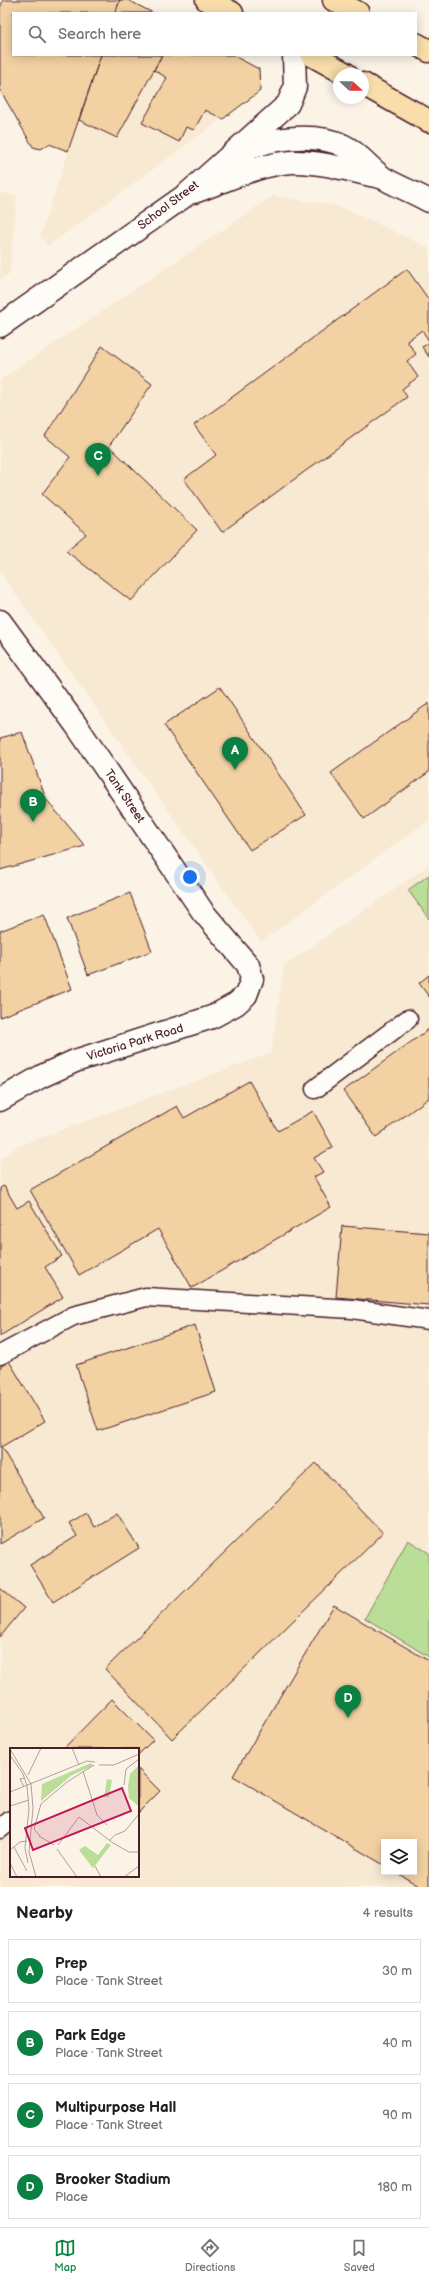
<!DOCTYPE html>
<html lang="en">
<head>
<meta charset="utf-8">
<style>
  body { margin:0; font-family:"Balsamiq Sans",sans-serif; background:#f6f6f6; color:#202124 }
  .controls { position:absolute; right:12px; bottom:12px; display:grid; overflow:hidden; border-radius:0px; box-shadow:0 2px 10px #0003 }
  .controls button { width:36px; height:36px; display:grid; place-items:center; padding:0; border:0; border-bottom:1px solid #e0e0e0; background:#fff; color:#202124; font:20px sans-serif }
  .compass { position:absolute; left:333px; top:68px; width:36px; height:36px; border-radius:50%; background:#fff; box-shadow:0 2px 10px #0003; rotate:112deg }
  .you { position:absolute; left:190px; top:877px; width:14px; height:14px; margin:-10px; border:3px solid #fff; border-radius:50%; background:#1a73e8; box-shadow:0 0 0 6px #1a73e833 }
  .badge { display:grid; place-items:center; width:26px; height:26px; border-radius:50%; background:#0b8043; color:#fff; font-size:13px; font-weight:700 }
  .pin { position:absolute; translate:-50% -33px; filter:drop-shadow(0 1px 2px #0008) }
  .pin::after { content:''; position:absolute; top:21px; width:14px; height:12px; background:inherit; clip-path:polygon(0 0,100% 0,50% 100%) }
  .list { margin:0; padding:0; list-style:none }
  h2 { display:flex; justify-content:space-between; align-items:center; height:52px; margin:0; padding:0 16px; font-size:17px }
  h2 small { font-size:13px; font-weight:400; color:#757577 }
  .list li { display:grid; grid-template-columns:26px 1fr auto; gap:12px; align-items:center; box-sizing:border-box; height:64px; margin:0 8px 8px; padding:0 8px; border:1px solid #e0e0e0; border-radius:0px }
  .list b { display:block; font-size:15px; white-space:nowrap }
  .list p { margin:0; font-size:13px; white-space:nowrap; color:#757577 }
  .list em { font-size:13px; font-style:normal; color:#757577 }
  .icon { flex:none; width:22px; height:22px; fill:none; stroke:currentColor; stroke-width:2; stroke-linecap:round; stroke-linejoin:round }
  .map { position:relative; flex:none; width:429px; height:1887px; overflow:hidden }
  .search { position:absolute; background:#fff; box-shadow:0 2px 10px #0003; left:12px; right:12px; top:12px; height:44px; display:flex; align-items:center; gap:10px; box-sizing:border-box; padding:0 14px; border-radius:0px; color:#757577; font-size:15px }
  .sheet { height:340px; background:#fff }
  nav { display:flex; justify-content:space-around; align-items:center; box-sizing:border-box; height:56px; border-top:1px solid #e0e0e0; background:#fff; font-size:11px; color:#757577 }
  nav a { display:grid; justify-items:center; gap:2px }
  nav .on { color:#0b8043 }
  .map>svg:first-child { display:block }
</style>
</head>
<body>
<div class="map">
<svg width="429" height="1887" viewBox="0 0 429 1887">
  <rect width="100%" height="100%" fill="#fbf3e6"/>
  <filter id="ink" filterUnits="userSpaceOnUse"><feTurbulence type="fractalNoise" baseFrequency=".025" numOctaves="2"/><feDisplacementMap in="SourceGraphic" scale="8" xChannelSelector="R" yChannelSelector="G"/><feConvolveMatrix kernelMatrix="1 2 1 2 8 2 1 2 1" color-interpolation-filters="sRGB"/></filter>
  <g filter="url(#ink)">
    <!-- built -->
    <path fill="#f8e9d2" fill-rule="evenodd" d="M 101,55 L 232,55 L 259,69 L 260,91 L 48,246 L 40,236 Z
      M 0,192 L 17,196 L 10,273 L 0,280 Z
      M 273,196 L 333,205 L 355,213 L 429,248 L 429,820 L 261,942 L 0,572 L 0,380 Z
      M 429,865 L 429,1887 L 0,1887 L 0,1160 L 18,1146 L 271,1053 L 284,966 ZM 11,1749 L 138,1749 L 138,1876 L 11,1876 ZM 384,1842 L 414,1842 L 414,1872 L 384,1872 Z"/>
    <!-- green -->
    <path fill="#bade98" stroke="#827e62" d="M 429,875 L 429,919 L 408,890 Z
      M 408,1540 L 429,1553 L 429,1657 L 365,1618 Z"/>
    <!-- building -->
    <path fill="#f2d1a3" stroke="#4a1f2b" d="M 3,0 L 120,0 L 115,13 L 13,13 L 13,55 L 101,55 L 68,151 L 49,144 L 41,149 L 33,147 L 0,90 L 0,8 Z
      M 120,0 L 128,0 L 153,13 L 115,13 Z
      M 101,55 L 162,55 L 117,138 L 79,120 Z
      M 162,55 L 232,55 L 259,69 L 260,91 L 223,119 L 205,110 L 194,130 L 186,127 L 179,142 L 142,123 L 167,78 L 154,70 Z
      M 407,269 L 429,300 L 429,341 L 422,330 L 407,341 L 416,354 L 407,361 L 418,377 L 402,389 L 407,397 L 222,532 L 184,479 L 216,455 L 194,425 Z
      M 429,343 L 429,357 L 422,347 Z
      M 102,346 L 152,384 L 109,446 L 197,530 L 131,601 L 66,551 L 86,534 L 42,494 L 70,457 L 45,436 Z
      M 220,687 L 306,815 L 250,850 L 164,725 Z
      M 429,703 L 429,772 L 364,819 L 331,773 Z
      M 22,732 L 46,799 L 85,846 L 0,870 L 0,738 Z
      M 130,893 L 152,951 L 88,975 L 67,918 Z
      M 44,914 L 72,989 L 0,1017 L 0,931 Z
      M 429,975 L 429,997 L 419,983 Z
      M 429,1029 L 429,1098 L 376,1137 L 343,1091 Z
      M 249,1081 L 278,1131 L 313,1111 L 333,1147 L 314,1158 L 323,1172 L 314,1177 L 331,1207 L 192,1288 L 158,1229 L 79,1275 L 30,1190 L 177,1106 L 184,1118 Z
      M 4,1186 L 17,1208 L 29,1201 L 62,1256 L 45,1267 L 63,1297 L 0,1336 L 0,1188 Z
      M 342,1226 L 429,1233 L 429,1305 L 336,1297 Z
      M 195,1325 L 216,1392 L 98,1431 L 76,1365 Z
      M 9,1361 L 45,1421 L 1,1447 L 44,1518 L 0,1544 L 0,1367 Z
      M 316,1463 L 383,1533 L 172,1739 L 105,1669 Z
      M 86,1513 L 94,1527 L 117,1513 L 139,1548 L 53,1602 L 30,1565 L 77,1536 L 69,1523 Z
      M 0,1588 L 24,1608 L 0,1637 Z
      M 334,1605 L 429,1661 L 429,1887 L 421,1887 L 395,1872 L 414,1872 L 414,1842 L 384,1842 L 384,1865 L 233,1776 Z
      M 112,1699 L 153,1740 L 138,1755 L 138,1749 L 63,1749 Z
      M 138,1769 L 160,1791 L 138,1813 Z"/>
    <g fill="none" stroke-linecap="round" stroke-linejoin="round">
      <defs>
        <path id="lane" d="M 315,1089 L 408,1019
          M 0,1355 L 73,1316 L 146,1297 L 352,1309 L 429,1320
          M 0,1829 L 11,1820"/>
        <path id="street" d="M 237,155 C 263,137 315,132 344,146 C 359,153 371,170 385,179 C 399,187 415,193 429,201
          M 194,192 C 225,181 259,164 292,162 C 321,161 351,171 380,177
          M 0,326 L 186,195 L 288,104 L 295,87 L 294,55
          M 0,621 L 76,725 L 203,912 L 248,965 L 252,979 L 246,995 L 236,1004 L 212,1017 L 75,1061 L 42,1076 L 0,1100"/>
        <path id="primary" d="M 207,0 L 232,13
          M 334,0 L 358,13
          M 416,44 L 429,51
          M 312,55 L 346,74
          M 363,84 L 429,121"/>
      </defs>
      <!-- lane casing -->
      <use href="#lane" stroke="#4a1f2b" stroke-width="21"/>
      <!-- street casing -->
      <use href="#street" stroke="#4a1f2b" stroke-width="25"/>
      <!-- primary casing -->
      <use href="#primary" stroke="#4a1f2b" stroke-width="25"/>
      <!-- lane -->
      <use href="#lane" stroke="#fdfcf7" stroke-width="18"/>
      <!-- street -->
      <use href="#street" stroke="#fdfcf7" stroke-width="22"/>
      <!-- primary -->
      <use href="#primary" stroke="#f9deab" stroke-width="22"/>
    </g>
  </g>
  <g text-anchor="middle" stroke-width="4" stroke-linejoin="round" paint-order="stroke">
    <!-- street labels -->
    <g font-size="12" fill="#4a1f2b" stroke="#fdfcf7">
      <text transform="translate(168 205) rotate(-37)" y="4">School Street</text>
      <text transform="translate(125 796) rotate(56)" y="4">Tank Street</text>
      <text transform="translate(135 1042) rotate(-17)" y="4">Victoria Park Road</text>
    </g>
  </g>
  <!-- overview -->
  <g transform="translate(10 1748)">
    <rect width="129" height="129" fill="#fbf3e6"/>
    <path d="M 81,15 L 83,18 L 62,27 L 31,53 L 32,36 ZM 129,17 L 129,57 L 127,57 L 119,50 L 118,38 L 120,26 ZM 97,31 L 102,32 L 99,49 L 94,49 ZM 97,95 L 101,97 L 83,120 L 69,102 L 75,98 L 88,107 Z" fill="#bade98"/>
    <path fill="none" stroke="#b49e9b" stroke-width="1" d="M 62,0 L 69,17M 0,1 L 21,36 L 23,60 L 19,104 L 26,129M 0,7 L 13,26 L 17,38 L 19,61 L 15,100 L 18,115M 89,17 L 104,17 L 129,6M 73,23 L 87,67 L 97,77M 18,27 L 31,0M 114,37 L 116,21 L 129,11M 14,39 L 10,31 L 15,30M 0,44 L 77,13 L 85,14M 0,58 L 19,52M 29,88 L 44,97M 30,88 L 24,81 L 31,56 L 57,34 L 84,17M 99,93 L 105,87 L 115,83 L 129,66M 48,97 L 69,69 L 103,95 L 119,104 L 129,104M 4,99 L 17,123M 47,101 L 67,129M 0,102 L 10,94 L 17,93M 0,115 L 7,129M 85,118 L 91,129M 114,129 L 129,118"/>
    <path fill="#c2185b" fill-opacity="0.15" stroke="#c2185b" stroke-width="2" d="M 112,40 L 121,63 L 23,102 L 15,80 Z"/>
    <rect width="129" height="129" fill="none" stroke="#4a1f2b" stroke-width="2"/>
  </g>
</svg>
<div class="controls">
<button><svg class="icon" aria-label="layers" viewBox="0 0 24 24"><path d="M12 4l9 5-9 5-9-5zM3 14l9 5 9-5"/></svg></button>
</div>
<svg class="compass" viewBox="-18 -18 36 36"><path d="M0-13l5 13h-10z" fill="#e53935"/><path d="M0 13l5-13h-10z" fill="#757577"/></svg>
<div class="you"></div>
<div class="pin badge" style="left:235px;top:770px">A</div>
<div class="pin badge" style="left:33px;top:822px">B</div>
<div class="pin badge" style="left:98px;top:476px">C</div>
<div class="pin badge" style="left:348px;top:1718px">D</div>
<div class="search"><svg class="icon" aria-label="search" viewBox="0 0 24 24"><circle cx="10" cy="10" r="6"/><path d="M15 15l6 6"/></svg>Search here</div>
</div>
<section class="sheet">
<h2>Nearby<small>4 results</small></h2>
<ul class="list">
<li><span class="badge">A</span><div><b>Prep</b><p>Place · Tank Street</p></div><em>30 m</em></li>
<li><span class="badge">B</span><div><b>Park Edge</b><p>Place · Tank Street</p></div><em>40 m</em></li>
<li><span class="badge">C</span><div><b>Multipurpose Hall</b><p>Place · Tank Street</p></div><em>90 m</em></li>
<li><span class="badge">D</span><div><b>Brooker Stadium</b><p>Place</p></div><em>180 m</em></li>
</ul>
</section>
<nav>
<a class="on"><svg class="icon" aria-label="map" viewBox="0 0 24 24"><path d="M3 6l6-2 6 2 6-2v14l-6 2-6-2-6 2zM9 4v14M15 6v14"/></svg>Map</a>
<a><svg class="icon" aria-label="directions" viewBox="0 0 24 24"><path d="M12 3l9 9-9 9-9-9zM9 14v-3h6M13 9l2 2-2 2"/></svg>Directions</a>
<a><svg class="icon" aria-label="saved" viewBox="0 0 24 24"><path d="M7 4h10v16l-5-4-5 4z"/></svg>Saved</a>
</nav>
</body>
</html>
